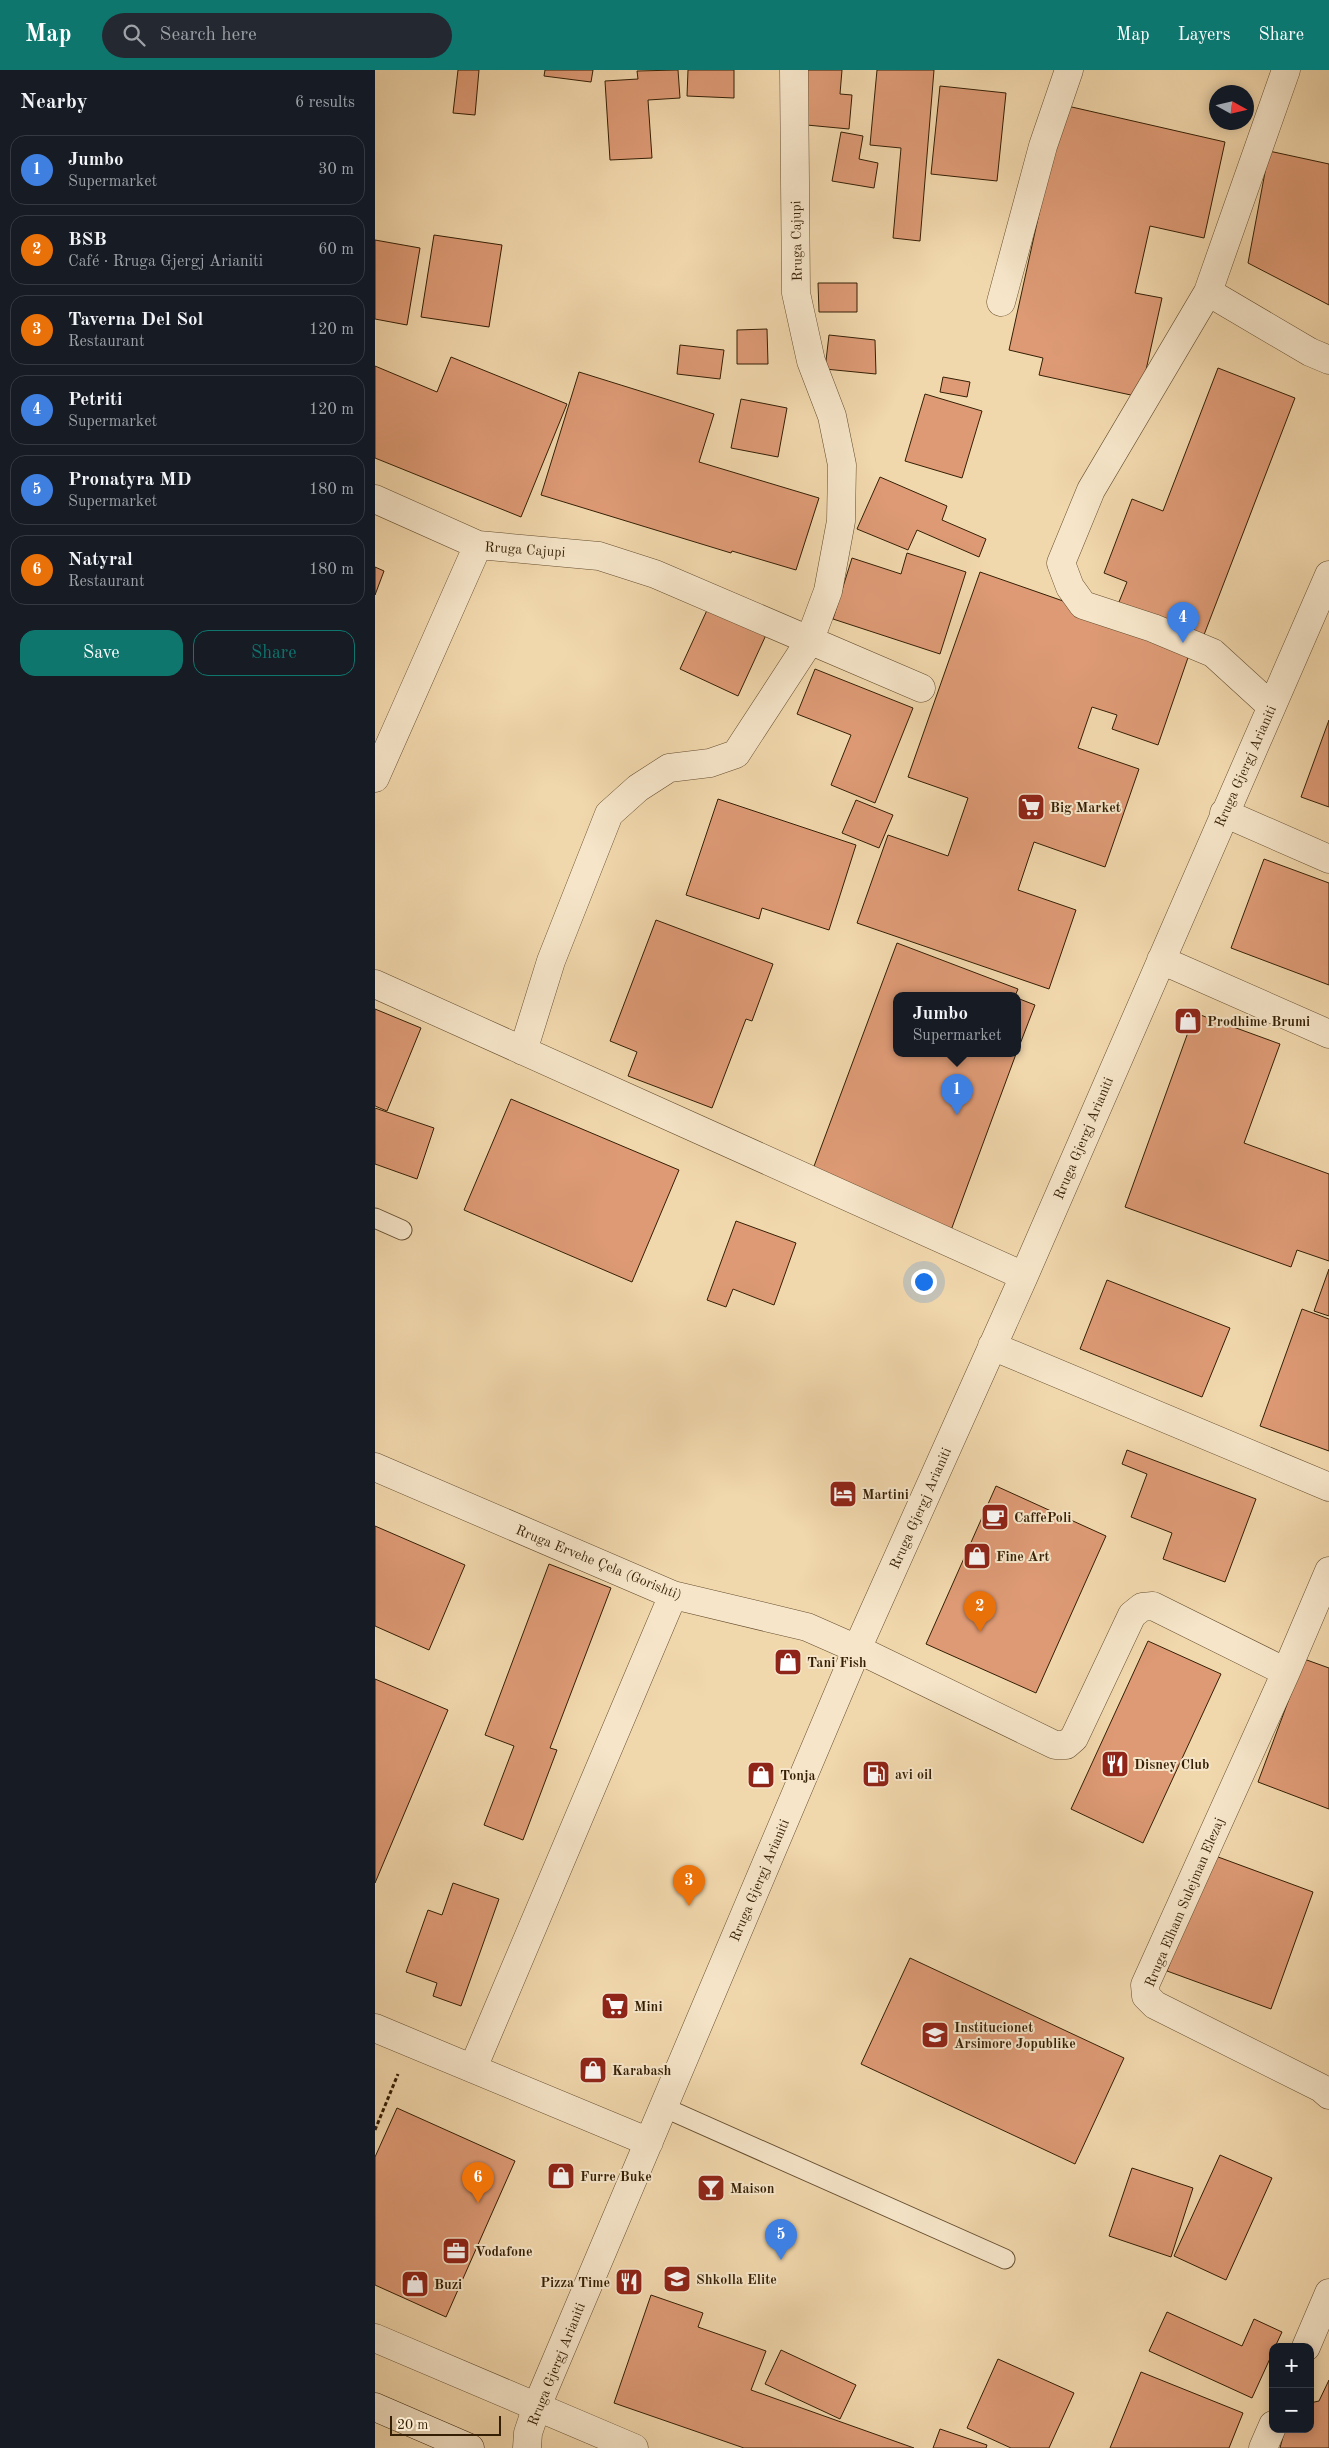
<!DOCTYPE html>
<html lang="en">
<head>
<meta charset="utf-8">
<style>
  body { margin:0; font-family:"Old Standard TT",serif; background:#242831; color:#f1f3f6 }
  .controls { position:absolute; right:15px; bottom:15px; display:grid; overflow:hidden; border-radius:10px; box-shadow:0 2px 12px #0003 }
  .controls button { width:45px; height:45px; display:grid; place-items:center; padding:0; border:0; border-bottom:1px solid #363941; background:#171b24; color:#f1f3f6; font:25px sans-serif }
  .compass { position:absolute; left:834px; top:15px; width:45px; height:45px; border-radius:50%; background:#171b24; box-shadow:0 2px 12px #0003; rotate:98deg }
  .scale { position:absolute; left:15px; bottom:12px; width:111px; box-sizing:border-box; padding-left:5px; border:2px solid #351f04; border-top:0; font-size:14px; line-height:18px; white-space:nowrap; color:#351f04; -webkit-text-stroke:4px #f6e5c9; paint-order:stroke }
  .you { position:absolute; left:548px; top:1211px; width:18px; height:18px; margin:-12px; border:4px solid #fff; border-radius:50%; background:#1a73e8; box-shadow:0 0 0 8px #1a73e833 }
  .badge { display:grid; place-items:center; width:32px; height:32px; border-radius:50%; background:#0f766e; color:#fff; font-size:16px; font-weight:700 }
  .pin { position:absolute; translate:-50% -41px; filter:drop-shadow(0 1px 2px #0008) }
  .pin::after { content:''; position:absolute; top:26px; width:18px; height:15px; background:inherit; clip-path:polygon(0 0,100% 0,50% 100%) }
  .popup { position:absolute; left:518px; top:922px; width:128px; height:65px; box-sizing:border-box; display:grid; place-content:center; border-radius:10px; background:#171b24; filter:drop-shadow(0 1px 4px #0005); font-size:16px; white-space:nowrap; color:#9ea1a6 }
  .popup b { font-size:19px; color:#f1f3f6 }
  .popup::after { content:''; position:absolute; left:50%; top:100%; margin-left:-10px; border:10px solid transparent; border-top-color:#171b24 }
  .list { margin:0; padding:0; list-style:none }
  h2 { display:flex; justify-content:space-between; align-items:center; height:65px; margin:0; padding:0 20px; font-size:21px }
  h2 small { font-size:16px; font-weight:400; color:#9ea1a6 }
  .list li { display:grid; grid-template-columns:32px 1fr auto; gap:15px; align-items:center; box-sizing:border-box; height:70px; margin:0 10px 10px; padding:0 10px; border:1px solid #363941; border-radius:15px }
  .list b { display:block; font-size:19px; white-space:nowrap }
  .list p { margin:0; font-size:16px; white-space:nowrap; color:#9ea1a6 }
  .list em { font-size:16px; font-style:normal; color:#9ea1a6 }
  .actions { display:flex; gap:10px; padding:15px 20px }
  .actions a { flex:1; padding:11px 0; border:1px solid #0f766e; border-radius:15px; text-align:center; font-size:18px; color:#0f766e }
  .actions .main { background:#0f766e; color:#fff }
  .icon { flex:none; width:28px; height:28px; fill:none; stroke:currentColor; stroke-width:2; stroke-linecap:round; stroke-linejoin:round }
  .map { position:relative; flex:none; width:954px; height:2378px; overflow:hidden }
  header { display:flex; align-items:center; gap:30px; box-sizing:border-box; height:70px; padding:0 25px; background:#0f766e; color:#fff }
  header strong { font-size:24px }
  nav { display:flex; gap:28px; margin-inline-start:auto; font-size:18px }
  .search { width:350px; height:45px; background:#242831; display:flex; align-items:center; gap:12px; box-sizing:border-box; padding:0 18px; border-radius:28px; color:#9ea1a6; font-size:19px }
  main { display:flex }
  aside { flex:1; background:#171b24 }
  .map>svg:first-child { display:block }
</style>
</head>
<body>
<header>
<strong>Map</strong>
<div class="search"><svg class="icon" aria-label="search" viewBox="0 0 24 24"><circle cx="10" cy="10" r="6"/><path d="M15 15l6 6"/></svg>Search here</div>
<nav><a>Map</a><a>Layers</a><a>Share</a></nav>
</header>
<main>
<aside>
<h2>Nearby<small>6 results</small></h2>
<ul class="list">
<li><span class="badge" style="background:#3f7fe0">1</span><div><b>Jumbo</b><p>Supermarket</p></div><em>30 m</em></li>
<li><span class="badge" style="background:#e8710a">2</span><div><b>BSB</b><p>Café · Rruga Gjergj Arianiti</p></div><em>60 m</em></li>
<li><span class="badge" style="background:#e8710a">3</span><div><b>Taverna Del Sol</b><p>Restaurant</p></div><em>120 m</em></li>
<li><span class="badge" style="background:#3f7fe0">4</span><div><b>Petriti</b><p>Supermarket</p></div><em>120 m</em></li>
<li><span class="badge" style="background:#3f7fe0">5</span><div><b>Pronatyra MD</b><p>Supermarket</p></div><em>180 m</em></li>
<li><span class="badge" style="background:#e8710a">6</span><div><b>Natyral</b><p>Restaurant</p></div><em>180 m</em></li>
</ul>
<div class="actions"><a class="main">Save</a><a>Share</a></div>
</aside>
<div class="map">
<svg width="954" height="2378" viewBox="0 0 954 2378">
  <rect width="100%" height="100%" fill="#f1d7ac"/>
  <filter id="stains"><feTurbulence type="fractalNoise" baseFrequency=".004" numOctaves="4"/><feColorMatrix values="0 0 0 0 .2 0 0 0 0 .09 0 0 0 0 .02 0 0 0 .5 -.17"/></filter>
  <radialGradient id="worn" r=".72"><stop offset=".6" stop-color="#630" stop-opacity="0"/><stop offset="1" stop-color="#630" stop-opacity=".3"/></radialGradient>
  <!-- building -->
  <path fill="#dd9a75" stroke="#351f04" d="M 83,0 L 104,0 L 100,45 L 78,43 Z
    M 170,0 L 218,0 L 216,12 L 169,6 Z
    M 303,0 L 305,28 L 273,30 L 277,88 L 235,90 L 230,11 L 263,9 L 262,1 Z
    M 313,0 L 359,0 L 359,28 L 312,26 Z
    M 426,0 L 467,0 L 465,24 L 477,25 L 474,59 L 421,54 Z
    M 502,0 L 559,0 L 545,171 L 518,168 L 526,78 L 495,75 Z
    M 565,16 L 631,23 L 622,111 L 556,104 Z
    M 688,35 L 850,72 L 829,168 L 775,156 L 760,223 L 787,228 L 765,327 L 664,305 L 668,288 L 634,280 Z
    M 466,62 L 488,66 L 484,89 L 503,93 L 499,118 L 457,111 Z
    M 894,81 L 954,94 L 954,235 L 873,193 Z
    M 59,165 L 127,175 L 114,257 L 46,247 Z
    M 0,170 L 45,178 L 32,255 L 0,249 Z
    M 443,213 L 482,213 L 482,242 L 444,242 Z
    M 392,259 L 393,294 L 362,294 L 362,260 Z
    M 454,265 L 500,270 L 501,304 L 450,299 Z
    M 305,275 L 349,280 L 345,309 L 302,304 Z
    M 76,287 L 192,334 L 146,447 L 0,388 L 0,296 L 62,322 Z
    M 843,298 L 920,328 L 827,570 L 742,537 L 752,512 L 729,503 L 757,429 L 788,441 Z
    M 204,302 L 339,344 L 324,392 L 444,428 L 421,500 L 357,481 L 356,483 L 166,425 Z
    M 568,307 L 595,312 L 592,327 L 565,322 Z
    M 550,324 L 607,341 L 587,408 L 530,391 Z
    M 366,329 L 412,338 L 403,387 L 356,378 Z
    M 505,407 L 572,436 L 567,450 L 611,469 L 604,487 L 542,460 L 533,480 L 482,459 Z
    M 532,483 L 591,502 L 565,584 L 458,549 L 477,488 L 526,504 Z
    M 0,497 L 9,501 L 0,525 Z
    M 605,502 L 817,576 L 783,675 L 737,659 L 742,645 L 717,637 L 703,678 L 764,699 L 730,797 L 659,772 L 643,820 L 701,840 L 674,919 L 482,853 L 513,765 L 573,786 L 593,728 L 533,707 Z
    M 333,538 L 391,565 L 363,626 L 305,599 Z
    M 440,599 L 538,638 L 500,733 L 456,715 L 476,665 L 422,644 Z
    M 954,650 L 954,737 L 926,727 Z
    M 343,729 L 481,775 L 454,860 L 387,838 L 384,849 L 311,825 Z
    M 481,730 L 518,745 L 504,778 L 467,763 Z
    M 889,789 L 954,813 L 954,915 L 856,878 Z
    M 281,850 L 398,894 L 377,951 L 371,949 L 337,1038 L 253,1006 L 262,982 L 235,971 Z
    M 522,873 L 643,919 L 640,926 L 522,926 L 522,984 L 641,984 L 575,1163 L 435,1107 Z
    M 642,928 L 660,935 L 642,982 Z
    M 0,939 L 46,958 L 12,1041 L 0,1036 Z
    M 820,943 L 905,974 L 869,1073 L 954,1104 L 954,1191 L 922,1180 L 916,1197 L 750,1137 Z
    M 136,1029 L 304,1100 L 257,1212 L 89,1140 Z
    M 0,1038 L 59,1058 L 42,1109 L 0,1094 Z
    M 361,1151 L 421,1173 L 399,1235 L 358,1219 L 351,1237 L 332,1230 Z
    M 954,1199 L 954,1246 L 939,1241 Z
    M 732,1210 L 855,1258 L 827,1327 L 705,1279 Z
    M 927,1239 L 954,1249 L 954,1381 L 885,1356 Z
    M 752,1380 L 881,1429 L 850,1512 L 788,1489 L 797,1463 L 756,1447 L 772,1404 L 747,1394 Z
    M 621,1416 L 731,1466 L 661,1623 L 551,1574 Z
    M 0,1456 L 90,1495 L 54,1580 L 0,1556 Z
    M 174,1494 L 236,1518 L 175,1678 L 182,1680 L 148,1770 L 109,1755 L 139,1676 L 110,1665 Z
    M 773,1571 L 846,1604 L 768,1773 L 696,1739 Z
    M 929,1589 L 954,1598 L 954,1739 L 883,1712 Z
    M 0,1609 L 73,1640 L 0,1813 Z
    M 835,1784 L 938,1822 L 896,1939 L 792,1901 Z
    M 78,1813 L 124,1829 L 86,1936 L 58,1926 L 62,1913 L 31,1902 L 53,1840 L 67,1845 Z
    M 535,1888 L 749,1988 L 700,2094 L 486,1994 Z
    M 22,2038 L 140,2091 L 71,2247 L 0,2215 L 0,2087 Z
    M 845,2085 L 897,2108 L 851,2210 L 799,2186 Z
    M 757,2098 L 818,2118 L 796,2187 L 734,2166 Z
    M 276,2225 L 328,2243 L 323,2257 L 391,2281 L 376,2320 L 539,2378 L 369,2378 L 239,2333 Z
    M 792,2242 L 867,2276 L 879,2249 L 907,2262 L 900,2277 L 898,2277 L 898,2282 L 877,2328 L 774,2281 Z
    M 406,2280 L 481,2315 L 465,2349 L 390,2314 Z
    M 623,2289 L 699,2323 L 674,2378 L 636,2378 L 592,2358 Z
    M 766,2302 L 868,2343 L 854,2378 L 735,2378 Z
    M 954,2310 L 954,2378 L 905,2378 L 910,2359 L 935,2359 L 935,2333 L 944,2331 Z
    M 565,2359 L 612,2375 L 611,2378 L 558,2378 Z"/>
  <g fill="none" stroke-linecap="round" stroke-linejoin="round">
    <defs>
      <path id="service" d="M 0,1148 L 27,1160
        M 288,2037 L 630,2189"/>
      <path id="pedestrian" d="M 0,2268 L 259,2378"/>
      <path id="minor" d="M 833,222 L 935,282 L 954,290
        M 626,232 L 668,76 L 694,0
        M 0,429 L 103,475
        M 896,636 L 838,583 L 778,558 L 708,535 L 695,517 L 686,493 L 716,420 L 833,222 L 911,0
        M 0,708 L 103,475 L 224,486 L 280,504 L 546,618
        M 849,743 L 954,789
        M 786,890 L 954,964
        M 0,914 L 649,1206
        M 148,981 L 176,891 L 234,744 L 263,718 L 294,698 L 335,693 L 361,684 L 434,572 L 453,521 L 466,451 L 467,395 L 457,346 L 436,291 L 421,223 L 419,0
        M 617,1276 L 954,1417
        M 0,1397 L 298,1525 L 432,1557 L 482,1579 L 680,1675 L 691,1675 L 699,1668 L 757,1545 L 767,1537 L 778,1536 L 911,1602 L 954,1501
        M 911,1602 L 770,1915 L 771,1926 L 780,1935 L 946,2018 L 954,2025
        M 0,1958 L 274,2072
        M 98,1998 L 298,1525
        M 931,2277 L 954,2223
        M 152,2378 L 153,2363 L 162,2336 L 482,1579 L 649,1206 L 954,505
        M 888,2378 L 898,2355"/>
      <path id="secondary" d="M 0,2337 L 95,2378"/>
    </defs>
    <!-- service casing -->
    <use href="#service" stroke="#644d2e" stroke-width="21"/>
    <!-- pedestrian casing -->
    <use href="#pedestrian" stroke="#644d2e" stroke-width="29"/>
    <!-- minor casing -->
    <use href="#minor" stroke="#644d2e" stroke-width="29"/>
    <!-- secondary casing -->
    <use href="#secondary" stroke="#351f04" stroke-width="29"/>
    <!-- path -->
    <path stroke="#351f04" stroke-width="3" stroke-dasharray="4 2.5" stroke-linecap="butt" d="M 0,2060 L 23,2004"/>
    <!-- service -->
    <use href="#service" stroke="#f6e5c9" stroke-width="19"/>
    <!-- pedestrian -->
    <use href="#pedestrian" stroke="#f6e5c9" stroke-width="28"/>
    <!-- minor -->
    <use href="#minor" stroke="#f6e5c9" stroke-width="28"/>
    <!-- secondary -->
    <use href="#secondary" stroke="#f6e5c9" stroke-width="28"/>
  </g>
  <!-- icons -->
  <defs>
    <symbol id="supermarket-square" viewBox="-11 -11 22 22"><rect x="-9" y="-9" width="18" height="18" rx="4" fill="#8f2418" stroke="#f6e5c9"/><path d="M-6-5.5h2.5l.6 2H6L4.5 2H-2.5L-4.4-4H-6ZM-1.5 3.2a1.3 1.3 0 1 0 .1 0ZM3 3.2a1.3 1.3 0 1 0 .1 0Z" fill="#fff"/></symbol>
    <symbol id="shop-square" viewBox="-11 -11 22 22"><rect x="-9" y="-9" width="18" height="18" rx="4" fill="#8f2418" stroke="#f6e5c9"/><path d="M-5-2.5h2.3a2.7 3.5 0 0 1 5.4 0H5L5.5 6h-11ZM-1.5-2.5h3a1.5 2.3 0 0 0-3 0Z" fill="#fff"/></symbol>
    <symbol id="hotel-square" viewBox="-11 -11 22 22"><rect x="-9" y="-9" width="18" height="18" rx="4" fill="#8f2418" stroke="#f6e5c9"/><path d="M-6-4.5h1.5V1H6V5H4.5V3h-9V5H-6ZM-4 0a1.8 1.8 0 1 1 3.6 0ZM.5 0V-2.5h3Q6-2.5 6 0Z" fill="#fff"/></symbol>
    <symbol id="cafe-square" viewBox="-11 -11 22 22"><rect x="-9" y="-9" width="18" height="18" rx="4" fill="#8f2418" stroke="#f6e5c9"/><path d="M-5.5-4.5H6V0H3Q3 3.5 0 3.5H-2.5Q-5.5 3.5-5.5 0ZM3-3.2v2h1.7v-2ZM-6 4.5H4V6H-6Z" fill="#fff"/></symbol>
    <symbol id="restaurant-square" viewBox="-11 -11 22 22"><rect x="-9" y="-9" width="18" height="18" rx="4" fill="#8f2418" stroke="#f6e5c9"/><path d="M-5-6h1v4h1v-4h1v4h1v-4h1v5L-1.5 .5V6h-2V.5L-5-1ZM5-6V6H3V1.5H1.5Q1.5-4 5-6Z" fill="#fff"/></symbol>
    <symbol id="fuel-square" viewBox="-11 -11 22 22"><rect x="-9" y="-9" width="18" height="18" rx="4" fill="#8f2418" stroke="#f6e5c9"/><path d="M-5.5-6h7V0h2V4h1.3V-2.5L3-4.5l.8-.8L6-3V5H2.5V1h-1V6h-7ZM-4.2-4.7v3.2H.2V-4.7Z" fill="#fff"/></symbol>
    <symbol id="school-square" viewBox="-11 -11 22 22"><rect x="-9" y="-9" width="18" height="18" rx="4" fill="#8f2418" stroke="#f6e5c9"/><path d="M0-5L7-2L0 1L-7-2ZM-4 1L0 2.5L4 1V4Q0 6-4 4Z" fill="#fff"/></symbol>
    <symbol id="bar-square" viewBox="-11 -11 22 22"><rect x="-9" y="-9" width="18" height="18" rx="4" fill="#8f2418" stroke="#f6e5c9"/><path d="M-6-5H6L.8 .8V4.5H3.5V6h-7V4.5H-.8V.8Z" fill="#fff"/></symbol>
    <symbol id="office-square" viewBox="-11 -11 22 22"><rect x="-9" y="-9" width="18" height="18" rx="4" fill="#8f2418" stroke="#f6e5c9"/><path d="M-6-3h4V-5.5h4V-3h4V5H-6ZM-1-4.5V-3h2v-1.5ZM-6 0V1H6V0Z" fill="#fff"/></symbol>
  </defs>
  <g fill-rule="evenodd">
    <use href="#supermarket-square" x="640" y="721" width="32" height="32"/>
    <use href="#shop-square" x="797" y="935" width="32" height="32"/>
    <use href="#hotel-square" x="452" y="1408" width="32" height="32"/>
    <use href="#cafe-square" x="604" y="1431" width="32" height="32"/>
    <use href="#shop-square" x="586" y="1470" width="32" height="32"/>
    <use href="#shop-square" x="397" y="1576" width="32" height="32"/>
    <use href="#restaurant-square" x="724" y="1678" width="32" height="32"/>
    <use href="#fuel-square" x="485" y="1688" width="32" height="32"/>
    <use href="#shop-square" x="370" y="1689" width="32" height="32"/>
    <use href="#supermarket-square" x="224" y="1920" width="32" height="32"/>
    <use href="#school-square" x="544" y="1949" width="32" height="32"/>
    <use href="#shop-square" x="202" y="1984" width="32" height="32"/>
    <use href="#shop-square" x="170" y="2090" width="32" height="32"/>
    <use href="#bar-square" x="320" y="2102" width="32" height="32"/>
    <use href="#office-square" x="65" y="2165" width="32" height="32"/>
    <use href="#school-square" x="286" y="2193" width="32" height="32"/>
    <use href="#restaurant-square" x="238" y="2196" width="32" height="32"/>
    <use href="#shop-square" x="24" y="2198" width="32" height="32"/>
  </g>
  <g text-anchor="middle" stroke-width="4" stroke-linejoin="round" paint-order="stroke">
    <!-- street labels -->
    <g font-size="14" fill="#351f04" stroke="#f6e5c9">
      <text transform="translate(421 171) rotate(-91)" y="5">Rruga Cajupi</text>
      <text transform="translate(150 479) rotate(4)" y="5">Rruga Cajupi</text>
      <text transform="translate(870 696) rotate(-66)" y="5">Rruga Gjergj Arianiti</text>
      <text transform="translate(708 1068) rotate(-67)" y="5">Rruga Gjergj Arianiti</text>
      <text transform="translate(545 1438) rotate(-66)" y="5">Rruga Gjergj Arianiti</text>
      <text transform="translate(224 1492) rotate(22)" y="5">Rruga Ervehe Çela (Gorishti)</text>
      <text transform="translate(384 1810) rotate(-67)" y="5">Rruga Gjergj Arianiti</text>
      <text transform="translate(809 1832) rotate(-67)" y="5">Rruga Elham Sulejman Elezaj</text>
      <text transform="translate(181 2294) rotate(-68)" y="5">Rruga Gjergj Arianiti</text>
    </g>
    <!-- poi labels -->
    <g font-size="14" font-weight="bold" fill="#351f04" stroke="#f6e5c9" text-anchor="start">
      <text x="675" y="742">Big Market</text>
      <text x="832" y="956">Prodhime Brumi</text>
      <text x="487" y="1429">Martini</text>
      <text x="639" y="1452">CaffePoli</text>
      <text x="621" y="1491">Fine Art</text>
      <text x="432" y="1597">Tani Fish</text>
      <text x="759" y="1699">Disney Club</text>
      <text x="520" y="1709">avi oil</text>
      <text x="405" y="1710">Tonja</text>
      <text x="259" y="1941">Mini</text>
      <text x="579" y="1962">Institucionet<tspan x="579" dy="16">Arsimore Jopublike</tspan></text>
      <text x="237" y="2005">Karabash</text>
      <text x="205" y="2111">Furre Buke</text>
      <text x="355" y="2123">Maison</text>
      <text x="100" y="2186">Vodafone</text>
      <text x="321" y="2214">Shkolla Elite</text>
      <text x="235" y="2217" text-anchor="end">Pizza Time</text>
      <text x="59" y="2219">Buzi</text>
    </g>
  </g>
  <rect width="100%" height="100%" filter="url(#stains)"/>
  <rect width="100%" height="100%" fill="url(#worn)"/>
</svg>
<div class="controls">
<button>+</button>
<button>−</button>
</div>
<svg class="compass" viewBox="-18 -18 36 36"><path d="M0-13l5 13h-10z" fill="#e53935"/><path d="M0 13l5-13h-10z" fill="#9ea1a6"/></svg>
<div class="scale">20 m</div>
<div class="you"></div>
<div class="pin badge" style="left:582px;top:1045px;background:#3f7fe0">1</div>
<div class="popup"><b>Jumbo</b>Supermarket</div>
<div class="pin badge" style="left:605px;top:1562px;background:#e8710a">2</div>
<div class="pin badge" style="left:314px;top:1836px;background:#e8710a">3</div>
<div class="pin badge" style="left:808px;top:573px;background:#3f7fe0">4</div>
<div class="pin badge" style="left:406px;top:2190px;background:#3f7fe0">5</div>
<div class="pin badge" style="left:103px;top:2133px;background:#e8710a">6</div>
</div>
</main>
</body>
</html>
